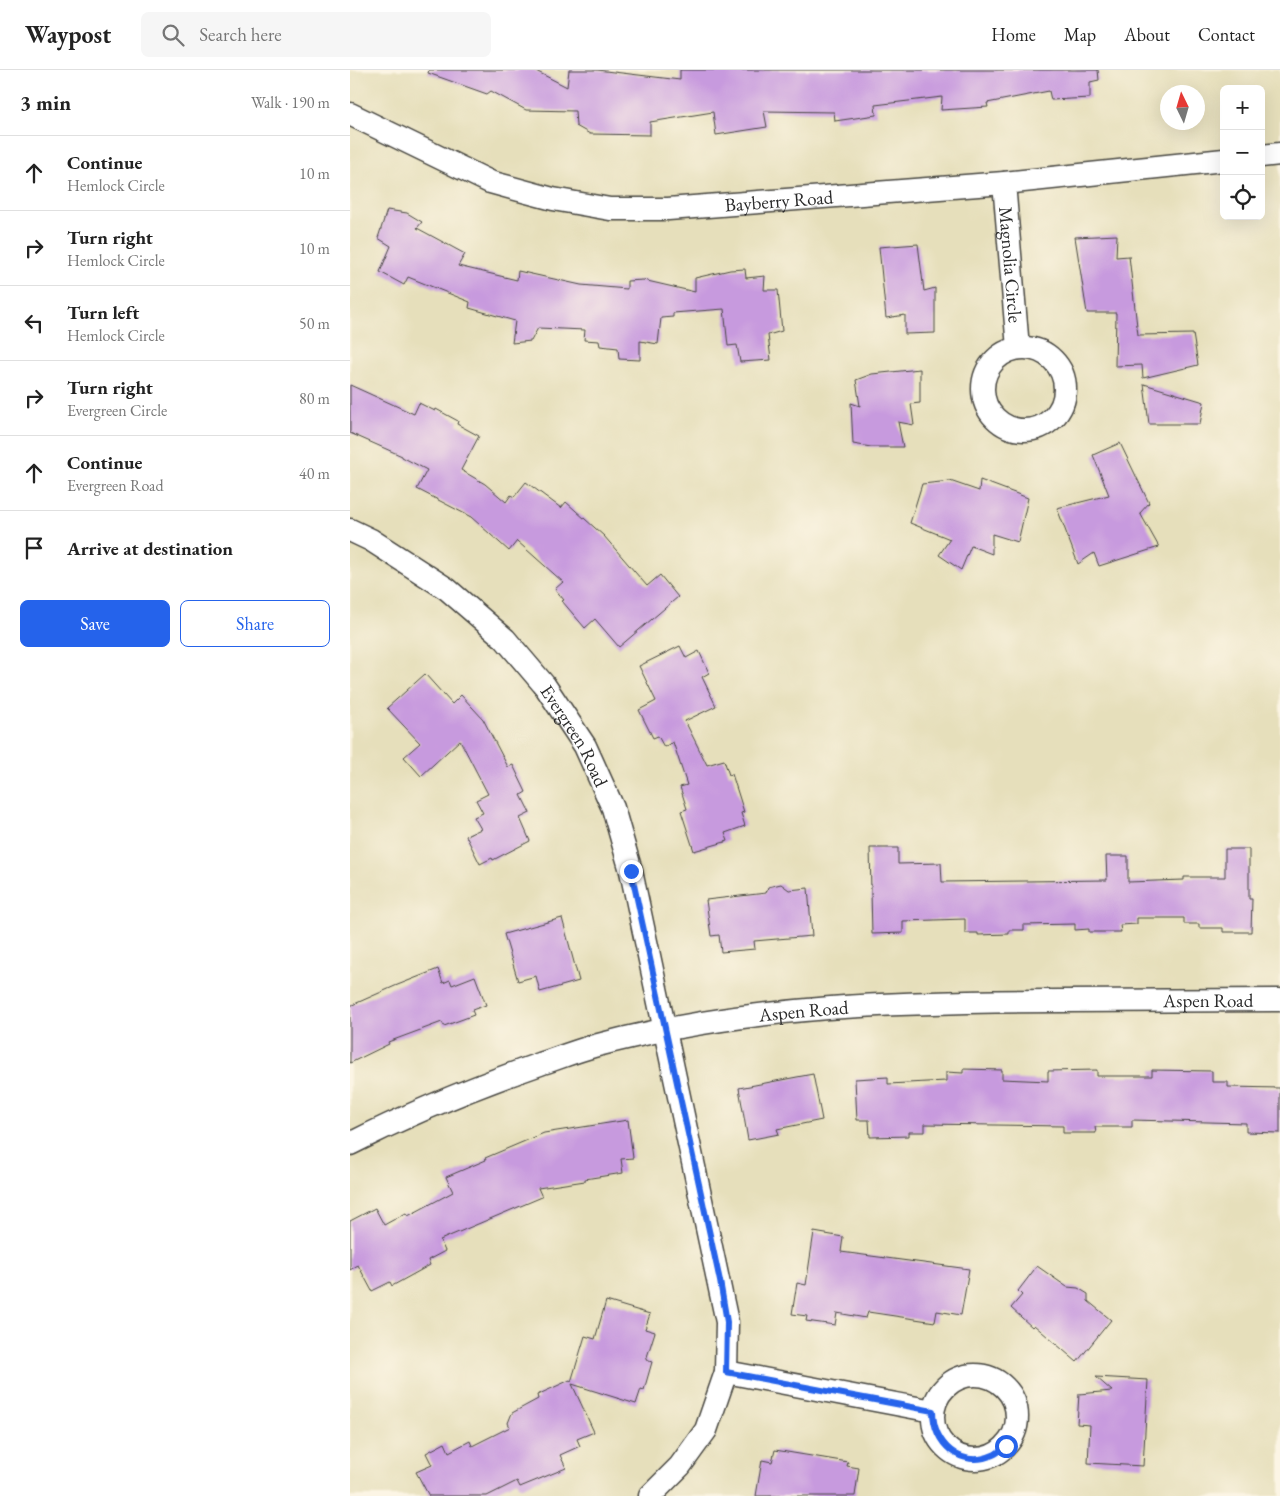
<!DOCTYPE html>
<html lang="en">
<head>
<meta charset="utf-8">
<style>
  body { margin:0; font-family:"EB Garamond",serif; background:#f6f6f6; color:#222 }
  .controls { position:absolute; right:15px; top:15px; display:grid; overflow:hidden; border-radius:8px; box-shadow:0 5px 20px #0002 }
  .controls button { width:45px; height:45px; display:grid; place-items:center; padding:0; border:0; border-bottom:1px solid #e0e0e0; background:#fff; color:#222; font:25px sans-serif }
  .compass { position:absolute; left:810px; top:15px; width:45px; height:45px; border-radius:50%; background:#fff; box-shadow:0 5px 20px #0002; rotate:355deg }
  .stop { position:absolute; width:15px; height:15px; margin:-11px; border:4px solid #2563eb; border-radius:50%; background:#fff }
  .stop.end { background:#2563eb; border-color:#fff; box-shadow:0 1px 5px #0008 }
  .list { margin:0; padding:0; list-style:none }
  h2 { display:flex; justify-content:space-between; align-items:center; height:65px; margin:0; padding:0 20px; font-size:21px }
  h2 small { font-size:16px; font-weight:400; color:#767676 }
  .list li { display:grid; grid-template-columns:32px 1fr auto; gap:15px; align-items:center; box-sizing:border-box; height:75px; padding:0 20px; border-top:1px solid #e0e0e0 }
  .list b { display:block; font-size:19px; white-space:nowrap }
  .list p { margin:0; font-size:16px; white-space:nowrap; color:#767676 }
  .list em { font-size:16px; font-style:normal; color:#767676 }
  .actions { display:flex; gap:10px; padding:15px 20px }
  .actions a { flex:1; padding:11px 0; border:1px solid #2563eb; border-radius:8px; text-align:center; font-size:18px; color:#2563eb }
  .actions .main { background:#2563eb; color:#fff }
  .icon { flex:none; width:28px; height:28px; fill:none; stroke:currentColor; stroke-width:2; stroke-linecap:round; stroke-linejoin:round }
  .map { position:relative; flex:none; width:930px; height:1426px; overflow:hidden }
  header { display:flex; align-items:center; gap:30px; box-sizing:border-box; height:70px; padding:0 25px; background:#fff; border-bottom:1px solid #e0e0e0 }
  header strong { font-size:24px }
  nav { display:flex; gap:28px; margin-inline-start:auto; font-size:18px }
  .search { width:350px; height:45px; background:#f6f6f6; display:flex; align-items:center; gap:12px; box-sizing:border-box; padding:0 18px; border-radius:8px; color:#767676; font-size:19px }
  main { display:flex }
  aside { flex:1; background:#fff }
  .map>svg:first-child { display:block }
</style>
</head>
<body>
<header>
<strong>Waypost</strong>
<div class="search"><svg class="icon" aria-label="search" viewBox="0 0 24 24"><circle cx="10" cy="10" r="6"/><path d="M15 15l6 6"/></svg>Search here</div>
<nav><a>Home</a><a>Map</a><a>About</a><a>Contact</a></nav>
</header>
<main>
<aside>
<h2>3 min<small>Walk · 190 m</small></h2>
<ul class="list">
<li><svg class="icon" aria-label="ahead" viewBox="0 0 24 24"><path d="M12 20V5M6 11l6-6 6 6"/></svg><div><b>Continue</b><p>Hemlock Circle</p></div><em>10 m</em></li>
<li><svg class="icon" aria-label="right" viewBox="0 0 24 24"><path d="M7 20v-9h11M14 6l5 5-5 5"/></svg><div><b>Turn right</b><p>Hemlock Circle</p></div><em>10 m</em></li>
<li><svg class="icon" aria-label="left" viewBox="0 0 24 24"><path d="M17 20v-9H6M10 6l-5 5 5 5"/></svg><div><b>Turn left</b><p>Hemlock Circle</p></div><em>50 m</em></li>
<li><svg class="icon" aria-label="right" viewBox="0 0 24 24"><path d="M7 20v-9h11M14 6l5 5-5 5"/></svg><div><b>Turn right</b><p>Evergreen Circle</p></div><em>80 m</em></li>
<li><svg class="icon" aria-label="ahead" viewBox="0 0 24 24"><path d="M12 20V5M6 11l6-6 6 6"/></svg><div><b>Continue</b><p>Evergreen Road</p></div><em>40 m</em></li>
<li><svg class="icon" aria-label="arrive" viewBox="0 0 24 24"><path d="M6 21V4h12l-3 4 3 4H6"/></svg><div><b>Arrive at destination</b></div></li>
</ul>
<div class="actions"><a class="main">Save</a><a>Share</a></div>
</aside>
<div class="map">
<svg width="930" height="1426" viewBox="0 0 930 1426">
  <rect width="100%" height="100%" fill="#fcf5e5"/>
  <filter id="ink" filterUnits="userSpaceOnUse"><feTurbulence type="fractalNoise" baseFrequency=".02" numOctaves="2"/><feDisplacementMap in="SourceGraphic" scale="10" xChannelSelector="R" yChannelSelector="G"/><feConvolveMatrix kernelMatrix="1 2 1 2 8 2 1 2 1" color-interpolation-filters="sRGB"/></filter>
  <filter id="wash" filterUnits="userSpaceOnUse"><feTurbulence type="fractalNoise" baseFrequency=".0096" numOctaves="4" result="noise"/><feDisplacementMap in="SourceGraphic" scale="20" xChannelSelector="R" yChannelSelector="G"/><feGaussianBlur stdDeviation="1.12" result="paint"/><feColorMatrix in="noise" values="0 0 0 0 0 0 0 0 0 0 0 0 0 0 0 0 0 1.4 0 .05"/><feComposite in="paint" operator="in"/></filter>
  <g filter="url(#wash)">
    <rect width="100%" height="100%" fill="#e6dfbb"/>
    <g id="blocks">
      <!-- building -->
      <path fill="#c79ade" d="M 79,0 L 184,0 L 217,17 L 219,0 L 247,0 L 330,10 L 330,0 L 748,0 L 749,10 L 740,12 L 740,28 L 701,30 L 699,21 L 637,33 L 638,37 L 591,40 L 592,27 L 525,35 L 526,45 L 485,51 L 484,42 L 414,41 L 417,57 L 366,65 L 363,42 L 300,52 L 300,65 L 240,64 L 226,56 L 225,41 L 176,40 L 141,21 L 137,24 L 78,3 Z
        M 37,140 L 57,143 L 72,152 L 67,158 L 115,184 L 108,196 L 167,210 L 168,201 L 231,215 L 277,219 L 277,211 L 293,210 L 345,222 L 345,208 L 380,200 L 395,199 L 396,208 L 415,206 L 414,220 L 428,220 L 432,261 L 418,265 L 421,290 L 390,292 L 387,275 L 378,276 L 374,239 L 323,243 L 323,247 L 311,248 L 308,274 L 290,271 L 290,290 L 269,289 L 268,278 L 250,276 L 249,271 L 234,270 L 235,260 L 188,258 L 181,271 L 162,273 L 165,251 L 119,238 L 120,232 L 58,207 L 54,215 L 30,202 L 41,176 L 28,168 Z
        M 767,165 L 766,187 L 779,186 L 788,265 L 843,264 L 848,295 L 793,308 L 792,295 L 765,296 L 766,243 L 737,243 L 725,167 Z
        M 568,174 L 574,221 L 585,218 L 585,263 L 555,264 L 555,245 L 536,248 L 529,177 Z
        M 570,299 L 570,333 L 561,334 L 564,355 L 548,352 L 553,377 L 521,377 L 503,374 L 501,333 L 510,336 L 506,310 L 522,304 Z
        M 794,314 L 854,332 L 850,354 L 799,354 Z
        M 0,315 L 64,344 L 69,333 L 85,341 L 86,339 L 108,351 L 107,354 L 129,366 L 111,400 L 135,414 L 156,432 L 161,425 L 164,427 L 176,412 L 211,438 L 216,432 L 254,466 L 297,516 L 310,505 L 328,527 L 269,577 L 245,549 L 235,558 L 212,531 L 214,530 L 205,519 L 213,512 L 167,471 L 159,481 L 121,447 L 67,419 L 77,400 L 52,387 L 52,386 L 0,363 Z
        M 770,373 L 799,433 L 790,443 L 809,477 L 749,496 L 744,483 L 728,494 L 707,438 L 759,425 L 743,385 Z
        M 630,410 L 678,428 L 668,472 L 642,464 L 642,484 L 621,476 L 611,500 L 589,485 L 600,469 L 560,453 L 572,414 L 600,411 L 629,421 Z
        M 330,576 L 336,588 L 349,581 L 359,603 L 352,607 L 366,636 L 335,651 L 357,695 L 374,690 L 379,705 L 382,704 L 394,742 L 391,743 L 395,756 L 375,763 L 378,771 L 344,781 L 331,741 L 337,739 L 330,717 L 337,715 L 323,672 L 314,677 L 308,666 L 303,668 L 289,640 L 306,631 L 289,596 Z
        M 75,604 L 102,634 L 111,625 L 133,649 L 158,697 L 163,695 L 176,722 L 171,725 L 180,743 L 170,748 L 180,771 L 143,790 L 142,788 L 130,794 L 116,766 L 131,759 L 124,747 L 133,743 L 126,730 L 138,724 L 110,670 L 71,706 L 54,687 L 70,673 L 37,638 Z
        M 520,778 L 548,778 L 548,794 L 591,793 L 592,812 L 757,810 L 756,786 L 778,786 L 778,812 L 834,810 L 834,807 L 875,807 L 875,779 L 899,779 L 899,829 L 902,829 L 901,862 L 873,862 L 873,858 L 849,858 L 849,854 L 834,854 L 834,848 L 787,848 L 787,854 L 770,855 L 771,862 L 739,862 L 739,859 L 725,860 L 725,854 L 674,855 L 674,860 L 659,860 L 659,864 L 628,865 L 628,863 L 615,863 L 615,849 L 553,851 L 553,863 L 522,864 Z
        M 431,814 L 439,820 L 458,818 L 462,866 L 404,871 L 405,879 L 371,882 L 369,865 L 361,866 L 356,830 L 416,823 L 418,817 Z
        M 212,848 L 229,911 L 190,922 L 186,906 L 168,911 L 154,864 Z
        M 88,899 L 93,913 L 100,910 L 102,915 L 125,906 L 136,935 L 122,940 L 124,945 L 94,956 L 92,952 L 38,972 L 39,974 L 0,993 L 0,936 L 45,916 Z
        M 613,999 L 652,1000 L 652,1009 L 698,1011 L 698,1001 L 747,1000 L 747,1006 L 802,1006 L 802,1000 L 862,1001 L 862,1012 L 878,1012 L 878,1017 L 930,1018 L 930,1063 L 896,1062 L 896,1053 L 782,1050 L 782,1057 L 745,1057 L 746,1063 L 713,1063 L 713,1056 L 575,1054 L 575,1062 L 559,1062 L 559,1066 L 520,1067 L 519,1050 L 507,1050 L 505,1009 L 538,1007 L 538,1014 L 596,1011 L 596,1002 L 613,1003 Z
        M 463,1004 L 472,1050 L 427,1059 L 429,1064 L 398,1070 L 389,1018 Z
        M 278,1050 L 283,1088 L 271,1089 L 273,1103 L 235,1109 L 235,1111 L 188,1118 L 192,1127 L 90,1170 L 95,1181 L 78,1190 L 80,1195 L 42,1216 L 40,1212 L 22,1221 L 8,1195 L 0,1200 L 0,1151 L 25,1138 L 34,1155 L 56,1143 L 58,1146 L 103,1122 L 96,1107 L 136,1090 L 135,1088 L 194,1063 Z
        M 464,1162 L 493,1167 L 491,1182 L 619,1199 L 611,1245 L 587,1241 L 585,1252 L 518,1242 L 516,1248 L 487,1243 L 485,1255 L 456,1251 L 457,1246 L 442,1244 L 447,1213 L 456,1215 Z
        M 687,1196 L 717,1217 L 728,1218 L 738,1224 L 738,1231 L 761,1250 L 727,1292 L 684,1255 L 682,1257 L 661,1238 L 672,1225 L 668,1221 Z
        M 256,1231 L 300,1244 L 295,1259 L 305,1262 L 296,1290 L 302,1292 L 294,1320 L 291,1319 L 286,1334 L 222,1314 L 244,1362 L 227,1369 L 230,1376 L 210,1385 L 216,1398 L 170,1417 L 167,1411 L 137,1426 L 79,1426 L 66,1402 L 82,1395 L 76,1383 L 95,1373 L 99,1382 L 120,1371 L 122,1376 L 160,1357 L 158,1353 L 162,1343 L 188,1329 L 187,1325 L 220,1310 L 221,1312 L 235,1266 L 245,1269 Z
        M 746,1307 L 798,1310 L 793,1396 L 738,1393 L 740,1355 L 727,1354 L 729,1324 L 762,1321 Z
        M 425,1380 L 498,1392 L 497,1396 L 509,1398 L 505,1426 L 406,1426 L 412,1390 L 422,1392 Z"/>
    </g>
  </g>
  <g filter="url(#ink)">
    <use href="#blocks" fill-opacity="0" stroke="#474641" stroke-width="1"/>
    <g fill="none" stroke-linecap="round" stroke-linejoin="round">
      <defs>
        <g id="minor">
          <path id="s1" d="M 0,44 L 140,112 L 203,129 L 260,139 L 318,139 L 654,113 L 874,90"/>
          <path d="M 911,86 L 930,84"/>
          <path id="s2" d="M 654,113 L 668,278"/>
          <circle cx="674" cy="319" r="41"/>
          <path id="s3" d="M 0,460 L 21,470 L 97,519 L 155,569 L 195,616 L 235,676 L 263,738 L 281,801 L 377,1252 L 376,1302 L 356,1360 L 330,1396 L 300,1426"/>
          <path id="s4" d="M 0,1074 C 61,1043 124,1017 190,994 C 208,988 226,981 244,976 C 397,935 557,931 715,931 C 786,930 858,930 930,930"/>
          <path d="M 376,1302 L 583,1341"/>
          <circle cx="625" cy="1347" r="42"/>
        </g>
      </defs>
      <!-- minor casing -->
      <use href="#minor" stroke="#474641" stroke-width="25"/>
      <!-- minor -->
      <use href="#minor" stroke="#fff" stroke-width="22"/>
    </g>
  </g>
  <g fill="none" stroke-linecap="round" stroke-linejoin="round" filter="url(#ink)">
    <!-- route -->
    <path stroke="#2563eb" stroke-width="6" d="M 281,801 L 370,1211 L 377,1252 L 376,1302 L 583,1341 C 583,1374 611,1399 643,1385 C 648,1383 652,1379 656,1376"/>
  </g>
  <g text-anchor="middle" stroke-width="4.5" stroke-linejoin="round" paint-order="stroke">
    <!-- street labels -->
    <g font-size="19" fill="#2b2b2b" stroke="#fcf5e5">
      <text dy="7" stroke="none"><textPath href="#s1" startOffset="448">Bayberry Road</textPath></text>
      <text dy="7" stroke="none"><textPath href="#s2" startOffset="82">Magnolia Circle</textPath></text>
      <text dy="7" stroke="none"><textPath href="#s3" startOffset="310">Evergreen Road</textPath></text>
      <text dy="7" stroke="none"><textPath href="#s4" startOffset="881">Aspen Road</textPath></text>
      <text dy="7" stroke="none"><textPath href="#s4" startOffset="476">Aspen Road</textPath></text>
    </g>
  </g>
</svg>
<div class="controls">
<button>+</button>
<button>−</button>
<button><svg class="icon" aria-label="locate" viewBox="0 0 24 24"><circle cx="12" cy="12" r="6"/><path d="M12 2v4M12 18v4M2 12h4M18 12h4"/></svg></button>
</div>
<svg class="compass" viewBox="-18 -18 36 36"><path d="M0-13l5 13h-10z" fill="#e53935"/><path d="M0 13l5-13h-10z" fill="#767676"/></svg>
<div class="stop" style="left:656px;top:1376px"></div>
<div class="stop end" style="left:281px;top:801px"></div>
</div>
</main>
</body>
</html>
